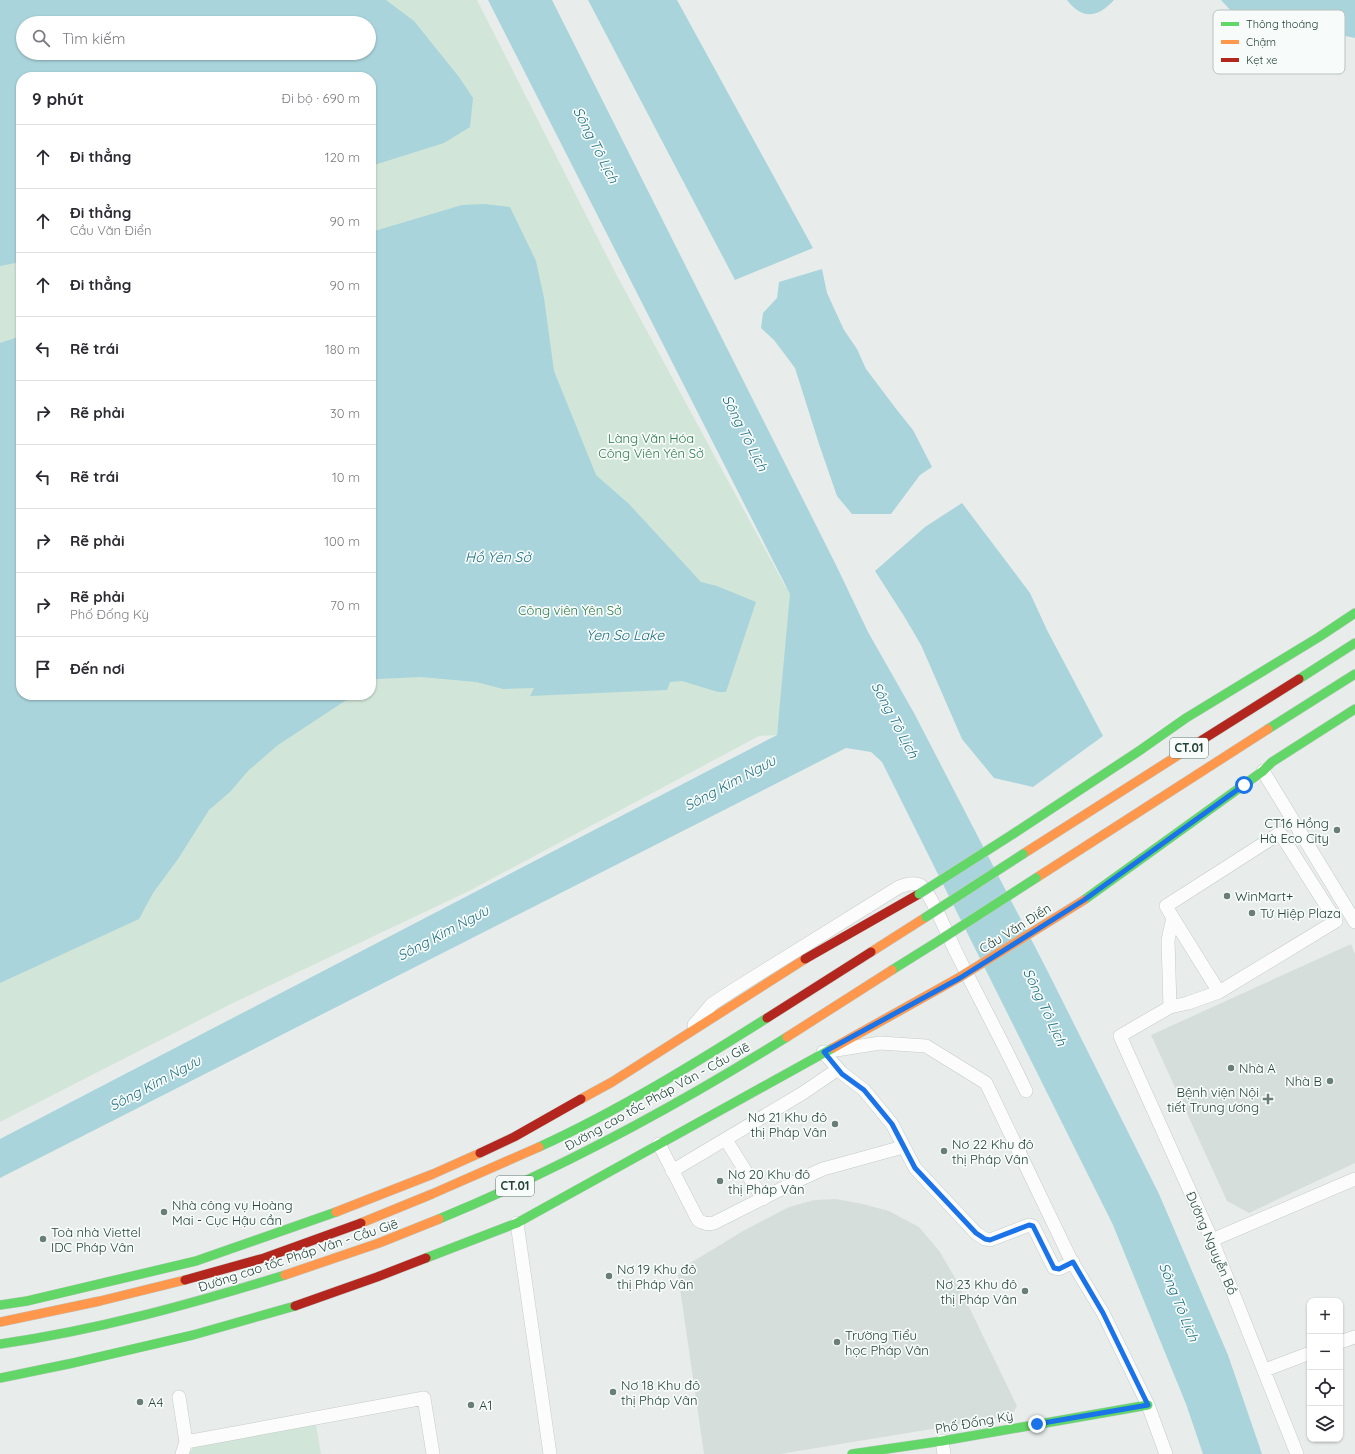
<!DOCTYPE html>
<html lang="vi">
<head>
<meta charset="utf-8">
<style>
  body { margin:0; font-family:Quicksand,sans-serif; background:#f7f7f7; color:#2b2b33 }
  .controls { position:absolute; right:12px; bottom:12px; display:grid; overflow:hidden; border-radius:8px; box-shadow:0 1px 3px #0004 }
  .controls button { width:36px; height:36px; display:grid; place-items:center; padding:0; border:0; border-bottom:1px solid #e1e1e2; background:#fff; color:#2b2b33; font:20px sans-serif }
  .stop { position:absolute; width:12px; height:12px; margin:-9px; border:3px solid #1a73e8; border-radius:50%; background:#fff }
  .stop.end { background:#1a73e8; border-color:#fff; box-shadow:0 1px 4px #0008 }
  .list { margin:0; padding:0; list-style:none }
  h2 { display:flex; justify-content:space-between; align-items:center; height:52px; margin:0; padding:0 16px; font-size:17px }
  h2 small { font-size:13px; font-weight:400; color:#7c7c81 }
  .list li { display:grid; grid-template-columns:26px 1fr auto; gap:12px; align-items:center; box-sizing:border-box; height:64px; padding:0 16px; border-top:1px solid #e1e1e2 }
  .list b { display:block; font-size:15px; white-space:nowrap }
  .list p { margin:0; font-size:13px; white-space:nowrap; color:#7c7c81 }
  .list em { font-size:13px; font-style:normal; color:#7c7c81 }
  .icon { flex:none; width:22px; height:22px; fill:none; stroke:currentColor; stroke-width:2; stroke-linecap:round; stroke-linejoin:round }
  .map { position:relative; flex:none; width:1355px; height:1454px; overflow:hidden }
  .search { position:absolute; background:#fff; box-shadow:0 1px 3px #0004; left:16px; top:16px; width:360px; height:44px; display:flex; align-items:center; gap:10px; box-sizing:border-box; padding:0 14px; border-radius:22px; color:#7c7c81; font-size:15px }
  .panel { position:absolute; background:#fff; box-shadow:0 1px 3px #0004; left:16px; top:72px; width:360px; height:628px; border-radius:16px }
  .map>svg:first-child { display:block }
</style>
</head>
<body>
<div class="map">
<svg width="1355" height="1454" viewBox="0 0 1355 1454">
  <rect width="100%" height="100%" fill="#e8edeb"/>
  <!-- built -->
  <path fill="#d6dedb" d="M 1351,944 L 1355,954 L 1355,1163 L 1249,1213 L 1227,1201 L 1151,1035 Z
    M 836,1199 L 863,1204 L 889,1211 L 919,1227 L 940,1252 L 955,1278 L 1017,1406 L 1011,1416 L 780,1454 L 704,1454 L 678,1275 L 687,1265 L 743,1231 L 789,1207 L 814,1200 Z"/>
  <!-- green -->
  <path fill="#d1e6d8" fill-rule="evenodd" d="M 0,0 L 477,0 L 615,272 L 785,586 L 792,593 L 777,735 L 759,736 L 469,891 L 231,1004 L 0,1122 ZM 23,23 L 369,23 L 369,53 L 23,53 ZM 21,77 L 371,77 L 371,695 L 21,695 Z
    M 316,1425 L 321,1454 L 189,1454 L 193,1447 Z"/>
  <!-- water -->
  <path fill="#a9d4db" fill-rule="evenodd" d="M 0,0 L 386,0 L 414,21 L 459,77 L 473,98 L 470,127 L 444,143 L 371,166 L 371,77 L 21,77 L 21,262 L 0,266 ZM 23,23 L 369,23 L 369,53 L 23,53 Z
    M 488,0 L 552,0 L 836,565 L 868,632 L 914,713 L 1047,970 L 1159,1194 L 1228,1355 L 1262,1454 L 1203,1454 L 1186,1404 L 1113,1225 L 882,762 L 871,752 L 846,748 L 0,1178 L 0,1139 L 777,735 L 790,594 Z
    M 588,0 L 677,0 L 813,248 L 735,280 Z
    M 1067,0 L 1114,0 C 1098,18 1082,20 1067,0 Z
    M 1221,0 L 1355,0 L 1355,38 L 1233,13 Z
    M 485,204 L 510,207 L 536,261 L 544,298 L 554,371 L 596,475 L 629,504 L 701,582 L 717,586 L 756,602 L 726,692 L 718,692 L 682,681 L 670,682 L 667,690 L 530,696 L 534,688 L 503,689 L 476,682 L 421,677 L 377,679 L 371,683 L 371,232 L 462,205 Z
    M 822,269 L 827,293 L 844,330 L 857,349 L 866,369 L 897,410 L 913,430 L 932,467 L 920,475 L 891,514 L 852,514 L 837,496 L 819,444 L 795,368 L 774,340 L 761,328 L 763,313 L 777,298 L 779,282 Z
    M 21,336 L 21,695 L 354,695 L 278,745 L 248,771 L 230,792 L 209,810 L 178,859 L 153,893 L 139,919 L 0,983 L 0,343 Z
    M 962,503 L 1030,593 L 1047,630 L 1103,736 L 1033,787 L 994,778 L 962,739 L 921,645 L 904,616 L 875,571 L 925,527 Z"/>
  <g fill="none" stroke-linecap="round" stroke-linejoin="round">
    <defs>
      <path id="street" d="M 1263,771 L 1355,922
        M 1173,918 L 1219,992
        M 1170,1007 L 1168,940 L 1173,918 L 1166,906 L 1280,833 L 1336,921 L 1219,992 L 1188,1003 L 1170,1007 L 1120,1036 L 1212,1240 L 1297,1454
        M 694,1025 L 712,1004 L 735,989 L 899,887 C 905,885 913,882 920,885 C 931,892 949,939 956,952 C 979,999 1004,1044 1026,1091
        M 836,1050 L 880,1043 L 926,1046 L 986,1083 L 1071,1260 L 1103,1313 L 1148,1405 L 1166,1454
        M 823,1052 L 842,1073 L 864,1090 L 892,1124 L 915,1168 L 976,1233 L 985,1239 L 990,1240 L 1029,1225 L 1033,1226 L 1054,1268 L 1059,1269 L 1073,1262
        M 726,1140 L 763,1199
        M 659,1144 L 698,1220 C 704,1224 707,1224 714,1223 L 803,1178 L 823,1169 L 903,1147
        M 672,1171 L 803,1093 L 838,1069
        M 517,1223 L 550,1454
        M 1212,1240 L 1355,1179
        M 1340,1342 L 1355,1337
        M 1265,1370 L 1310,1353
        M 179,1397 L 186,1442
        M 942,1441 L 944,1454
        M 182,1454 L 186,1442 L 424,1398 L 433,1454"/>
      <path id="fast" d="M 1299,679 L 1355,643
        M 1268,729 L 1355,674
        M 1013,834 L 1139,751 L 1186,718 L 1319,637 L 1355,613
        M 1084,900 L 1263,771 L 1272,762 L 1355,709
        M 892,970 L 940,940
        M 539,1147 C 618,1111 694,1064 767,1018
        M 439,1219 C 560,1169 675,1107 787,1037
        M 426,1258 L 517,1223 L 833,1048
        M 0,1305 L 27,1301 L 196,1261 L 336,1212
        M 0,1344 C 98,1330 191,1304 285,1275
        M 0,1378 L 73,1363 L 193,1335 L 295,1306
        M 852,1454 L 942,1441 L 1148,1405"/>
      <path id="slow" d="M 1023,854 L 1202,740
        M 1036,878 L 1268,729
        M 871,952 L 926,917
        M 787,1037 L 892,970
        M 833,1048 L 960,977
        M 581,1099 L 612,1082 L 805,959
        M 336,1212 L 433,1174 L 480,1153
        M 361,1223 L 432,1194 L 539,1147
        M 285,1275 L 379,1243 L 439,1219
        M 0,1322 L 100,1301 L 185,1280"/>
      <path id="jam" d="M 1202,740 L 1299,679
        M 805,959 L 919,894
        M 767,1018 L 871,952
        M 480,1153 L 514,1137 L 581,1099
        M 185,1280 L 264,1258 L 361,1223
        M 295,1306 L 377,1277 L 426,1258"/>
    </defs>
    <!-- street casing -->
    <use href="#street" stroke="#c5cac8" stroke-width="14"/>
    <!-- fast casing -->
    <use href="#fast" stroke="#c3cbc8" stroke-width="10"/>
    <!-- slow casing -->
    <use href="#slow" stroke="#c3cbc8" stroke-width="10"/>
    <!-- jam casing -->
    <use href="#jam" stroke="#c3cbc8" stroke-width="10"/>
    <!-- street -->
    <use href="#street" stroke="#fcfcfc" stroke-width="13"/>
    <!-- fast -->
    <use href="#fast" stroke="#63d668" stroke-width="9"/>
    <!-- slow -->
    <use href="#slow" stroke="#ff974d" stroke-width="9"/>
    <!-- jam -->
    <use href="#jam" stroke="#b3261e" stroke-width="9"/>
    <defs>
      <path id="fast-bridge" d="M 919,894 L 1013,834
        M 926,917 L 1023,854
        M 940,940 L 1036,878"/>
      <path id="slow-bridge" d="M 960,977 L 1084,900"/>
    </defs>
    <!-- fast-bridge casing -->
    <use href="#fast-bridge" stroke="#c3cbc8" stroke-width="10" stroke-linecap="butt"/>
    <!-- slow-bridge casing -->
    <use href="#slow-bridge" stroke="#c3cbc8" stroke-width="10" stroke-linecap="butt"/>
    <!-- fast-bridge -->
    <use href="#fast-bridge" stroke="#63d668" stroke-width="9"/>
    <!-- slow-bridge -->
    <use href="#slow-bridge" stroke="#ff974d" stroke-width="9"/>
  </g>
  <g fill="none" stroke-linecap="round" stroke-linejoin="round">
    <!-- route -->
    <path stroke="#1a73e8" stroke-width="5" d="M 1037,1424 L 1148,1405 L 1103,1313 L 1073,1262 L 1059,1269 L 1054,1268 L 1033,1226 L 1029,1225 L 990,1240 L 985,1239 L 976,1233 L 915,1168 L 892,1124 L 864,1090 L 842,1074 L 824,1052 L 960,978 L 1084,900 L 1244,785"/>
  </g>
  <!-- markers -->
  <g fill="#697e78" stroke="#f7fbf9" stroke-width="1.5">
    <circle cx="1337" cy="830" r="4"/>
    <circle cx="1227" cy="896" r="4"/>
    <circle cx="1252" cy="913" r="4"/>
    <circle cx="1231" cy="1068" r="4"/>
    <circle cx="1330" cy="1081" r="4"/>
    <path d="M1266 1093h4v4h4v4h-4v4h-4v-4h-4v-4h4z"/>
    <circle cx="835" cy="1124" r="4"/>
    <circle cx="944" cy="1151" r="4"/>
    <circle cx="720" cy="1181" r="4"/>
    <circle cx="164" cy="1212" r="4"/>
    <circle cx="43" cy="1239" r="4"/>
    <circle cx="609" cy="1276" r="4"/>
    <circle cx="1025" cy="1291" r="4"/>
    <circle cx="837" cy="1342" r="4"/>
    <circle cx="613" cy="1392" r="4"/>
    <circle cx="140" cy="1402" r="4"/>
    <circle cx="471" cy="1405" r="4"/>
  </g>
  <g text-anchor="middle" stroke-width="3.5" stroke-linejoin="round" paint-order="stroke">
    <!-- shield labels -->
    <g fill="#f7fbf9" stroke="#637a73" stroke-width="1">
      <rect x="1170" y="738" width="38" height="20" rx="3"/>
      <rect x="496" y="1176" width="38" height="20" rx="3"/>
    </g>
    <g font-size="12" font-weight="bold" fill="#24423a">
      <text x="1189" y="752">CT.01</text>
      <text x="515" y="1190">CT.01</text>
    </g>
    <!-- park labels -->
    <g font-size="13" fill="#2d7a4b" stroke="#f7fbf9">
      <text x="651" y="443">Làng Văn Hóa<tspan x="651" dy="15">Công Viên Yên Sở</tspan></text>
      <text x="570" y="615">Công viên Yên Sở</text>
    </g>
    <!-- poi labels -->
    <g font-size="13" fill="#24423a" stroke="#f7fbf9" text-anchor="start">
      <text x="1329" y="828" text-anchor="end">CT16 Hồng<tspan x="1329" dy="15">Hà Eco City</tspan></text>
      <text x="1235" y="901">WinMart+</text>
      <text x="1260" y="918">Tứ Hiệp Plaza</text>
      <text x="1239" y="1073">Nhà A</text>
      <text x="1322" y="1086" text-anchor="end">Nhà B</text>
      <text x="1259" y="1097" text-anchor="end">Bệnh viện Nội<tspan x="1259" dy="15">tiết Trung ương</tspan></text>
      <text x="827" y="1122" text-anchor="end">Nơ 21 Khu đô<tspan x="827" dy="15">thị Pháp Vân</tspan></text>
      <text x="952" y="1149">Nơ 22 Khu đô<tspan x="952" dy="15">thị Pháp Vân</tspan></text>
      <text x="728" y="1179">Nơ 20 Khu đô<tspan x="728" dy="15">thị Pháp Vân</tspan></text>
      <text x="172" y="1210">Nhà công vụ Hoàng<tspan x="172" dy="15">Mai - Cục Hậu cần</tspan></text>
      <text x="51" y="1237">Toà nhà Viettel<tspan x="51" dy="15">IDC Pháp Vân</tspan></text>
      <text x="617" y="1274">Nơ 19 Khu đô<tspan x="617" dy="15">thị Pháp Vân</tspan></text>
      <text x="1017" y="1289" text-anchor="end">Nơ 23 Khu đô<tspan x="1017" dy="15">thị Pháp Vân</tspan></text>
      <text x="845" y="1340">Trường Tiểu<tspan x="845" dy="15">học Pháp Vân</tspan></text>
      <text x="621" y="1390">Nơ 18 Khu đô<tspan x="621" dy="15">thị Pháp Vân</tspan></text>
      <text x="148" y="1407">A4</text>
      <text x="479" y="1410">A1</text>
    </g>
    <!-- street labels -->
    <g font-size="13" fill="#24423a" stroke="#f7fbf9">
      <text transform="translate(1015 928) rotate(-32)" y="5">Cầu Văn Điển</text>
      <text transform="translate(657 1096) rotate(-29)" y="5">Đường cao tốc Pháp Vân - Cầu Giẽ</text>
      <text transform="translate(1212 1243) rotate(67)" y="5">Đường Nguyễn Bồ</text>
      <text transform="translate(298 1255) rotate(-18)" y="5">Đường cao tốc Pháp Vân - Cầu Giẽ</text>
      <text transform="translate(974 1422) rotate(-10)" y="5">Phố Đống Kỳ</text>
    </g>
    <!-- water labels -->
    <g font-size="14" font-style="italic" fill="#1c6f80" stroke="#f7fbf9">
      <text transform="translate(596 145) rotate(63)" y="5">Sông Tô Lịch</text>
      <text transform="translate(745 433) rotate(63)" y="5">Sông Tô Lịch</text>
      <text x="498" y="562">Hồ Yên Sở</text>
      <text x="625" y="640">Yen So Lake</text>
      <text transform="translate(895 720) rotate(62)" y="5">Sông Tô Lịch</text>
      <text transform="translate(730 783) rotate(-28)" y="5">Sông Kim Ngưu</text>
      <text transform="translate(443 933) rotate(-28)" y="5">Sông Kim Ngưu</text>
      <text transform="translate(1045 1007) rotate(65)" y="5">Sông Tô Lịch</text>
      <text transform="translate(155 1083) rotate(-28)" y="5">Sông Kim Ngưu</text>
      <text transform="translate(1179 1302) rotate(68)" y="5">Sông Tô Lịch</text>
    </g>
  </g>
  <!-- legend -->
  <rect x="1213" y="10" width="132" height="64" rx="6" fill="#f7fbf9" stroke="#b8c4c0" stroke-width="1"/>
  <rect x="1221" y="22" width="18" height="4" fill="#63d668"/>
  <rect x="1221" y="40" width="18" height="4" fill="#ff974d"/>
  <rect x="1221" y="58" width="18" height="4" fill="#b3261e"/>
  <g font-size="11" fill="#24423a">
    <text x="1246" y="28">Thông thoáng</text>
    <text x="1246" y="46">Chậm</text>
    <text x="1246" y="64">Kẹt xe</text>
  </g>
</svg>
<div class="controls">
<button>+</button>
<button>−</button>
<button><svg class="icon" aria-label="locate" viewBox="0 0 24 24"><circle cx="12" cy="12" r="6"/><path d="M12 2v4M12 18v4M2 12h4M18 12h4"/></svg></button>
<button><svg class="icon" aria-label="layers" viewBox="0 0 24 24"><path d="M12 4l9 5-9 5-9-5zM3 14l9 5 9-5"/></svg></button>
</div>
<div class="stop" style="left:1244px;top:785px"></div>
<div class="stop end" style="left:1037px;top:1424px"></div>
<div class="search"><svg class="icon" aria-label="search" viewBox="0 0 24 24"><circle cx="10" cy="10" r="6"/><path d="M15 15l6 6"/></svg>Tìm kiếm</div>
<section class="panel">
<h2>9 phút<small>Đi bộ · 690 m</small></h2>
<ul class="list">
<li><svg class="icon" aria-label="ahead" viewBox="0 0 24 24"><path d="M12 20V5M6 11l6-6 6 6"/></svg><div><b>Đi thẳng</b></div><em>120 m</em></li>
<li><svg class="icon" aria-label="ahead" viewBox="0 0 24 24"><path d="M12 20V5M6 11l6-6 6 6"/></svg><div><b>Đi thẳng</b><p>Cầu Văn Điển</p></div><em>90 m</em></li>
<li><svg class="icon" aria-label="ahead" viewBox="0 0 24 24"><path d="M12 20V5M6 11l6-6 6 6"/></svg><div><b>Đi thẳng</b></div><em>90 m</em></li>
<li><svg class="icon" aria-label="left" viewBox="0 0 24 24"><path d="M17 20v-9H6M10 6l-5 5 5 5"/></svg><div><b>Rẽ trái</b></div><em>180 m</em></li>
<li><svg class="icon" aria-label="right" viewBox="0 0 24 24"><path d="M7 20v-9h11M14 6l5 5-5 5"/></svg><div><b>Rẽ phải</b></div><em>30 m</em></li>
<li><svg class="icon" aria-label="left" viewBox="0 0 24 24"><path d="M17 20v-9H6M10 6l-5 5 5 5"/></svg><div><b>Rẽ trái</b></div><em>10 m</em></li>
<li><svg class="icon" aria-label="right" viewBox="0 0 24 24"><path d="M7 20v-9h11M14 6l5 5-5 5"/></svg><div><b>Rẽ phải</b></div><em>100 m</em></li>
<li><svg class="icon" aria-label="right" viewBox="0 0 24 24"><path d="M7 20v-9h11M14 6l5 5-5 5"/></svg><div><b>Rẽ phải</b><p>Phố Đống Kỳ</p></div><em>70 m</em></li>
<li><svg class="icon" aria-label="arrive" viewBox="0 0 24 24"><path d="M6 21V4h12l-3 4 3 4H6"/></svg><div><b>Đến nơi</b></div></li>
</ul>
</section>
</div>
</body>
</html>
